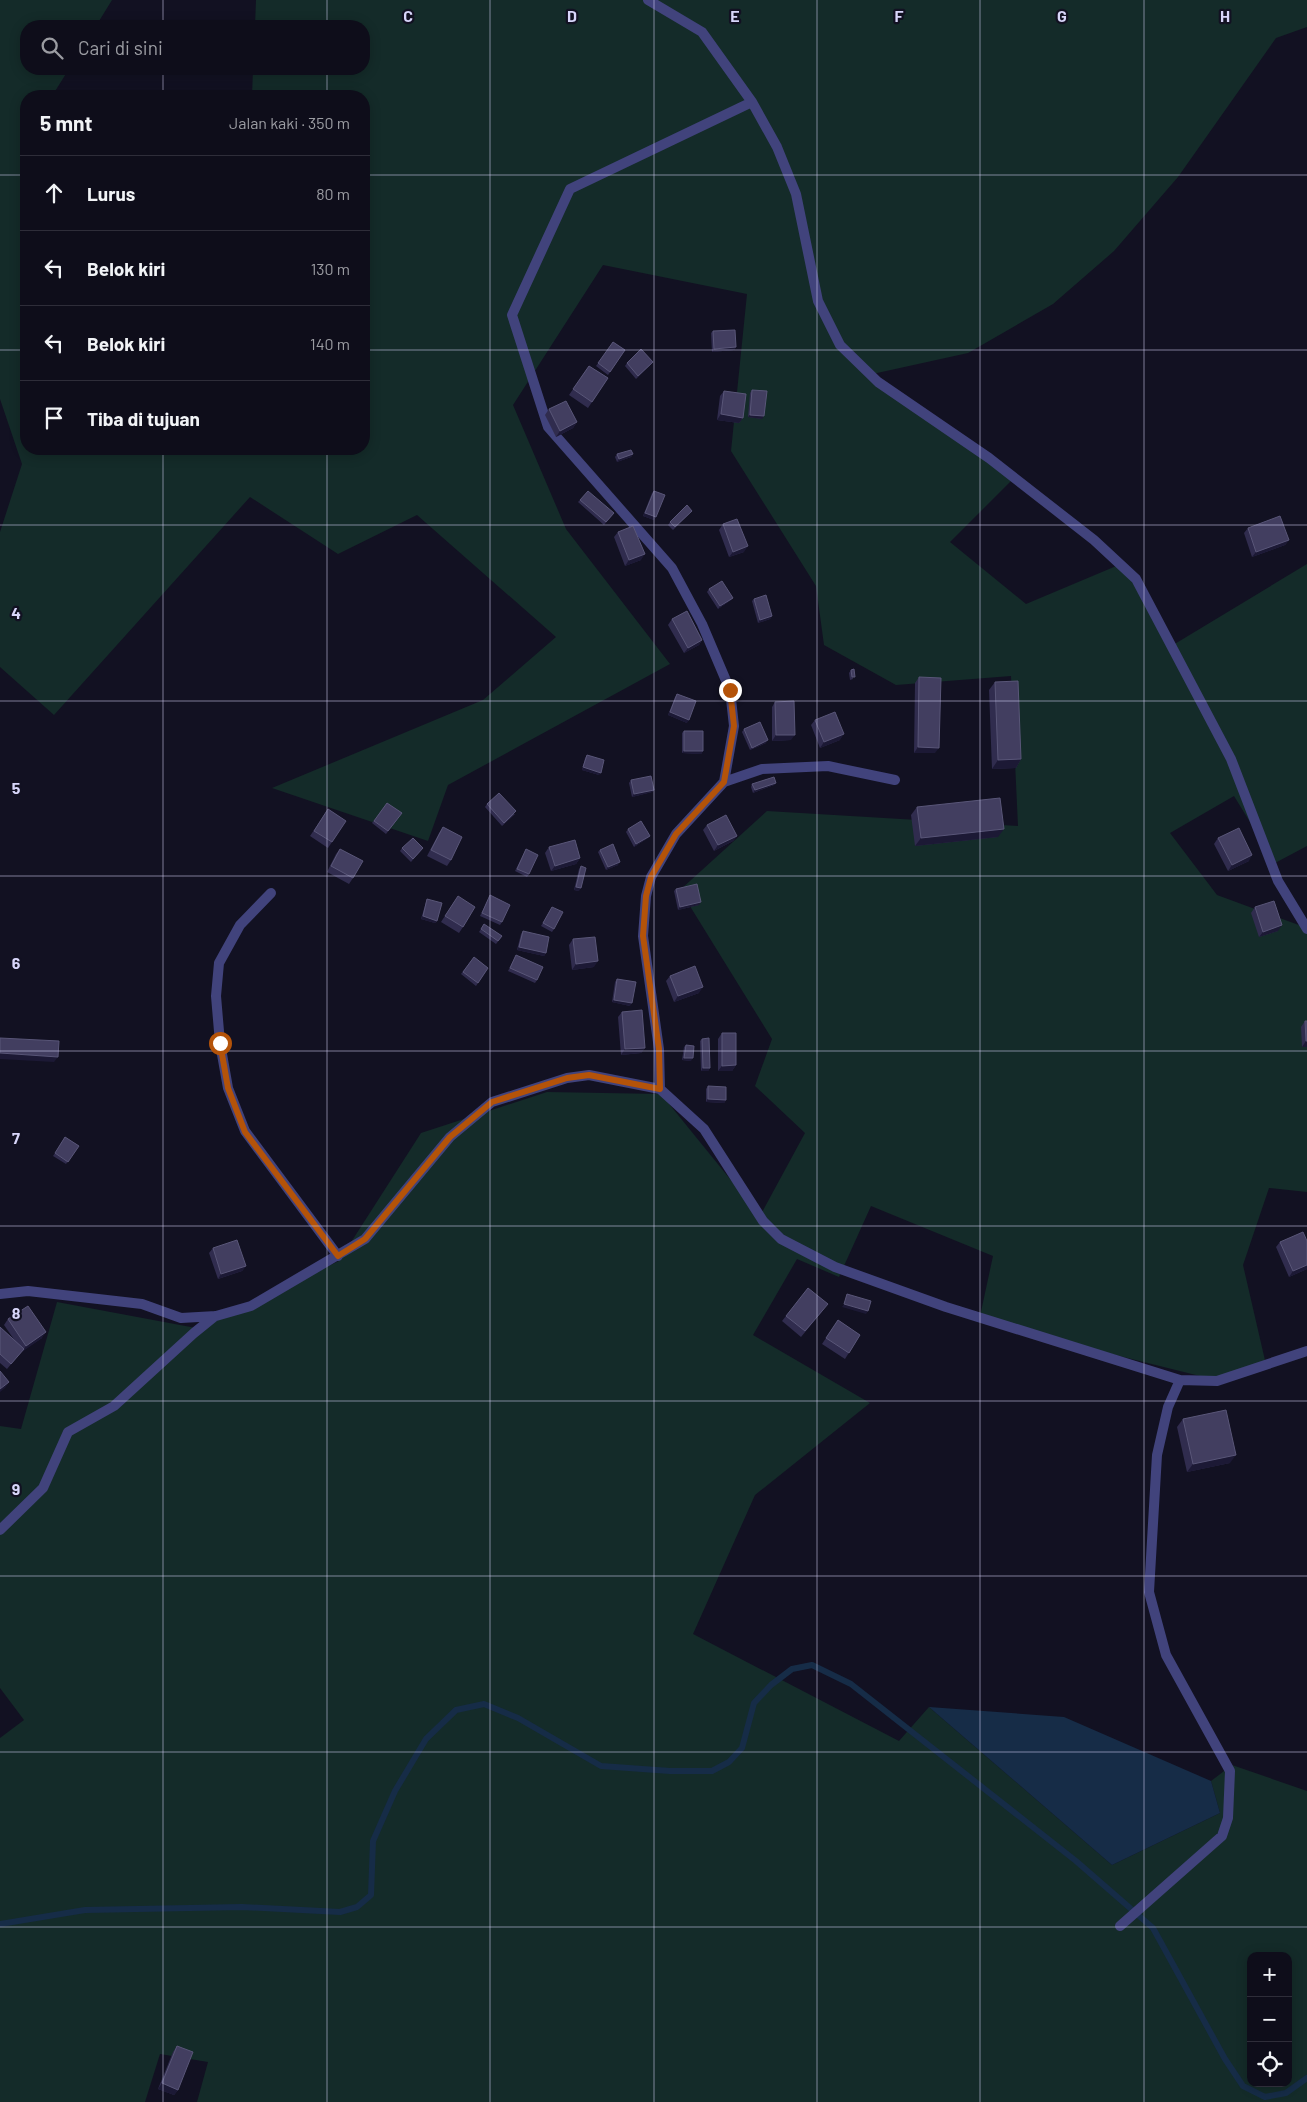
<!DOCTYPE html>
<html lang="id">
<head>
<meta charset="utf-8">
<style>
  body { margin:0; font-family:Barlow,sans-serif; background:#171623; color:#f1f3f6 }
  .controls { position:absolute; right:15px; bottom:15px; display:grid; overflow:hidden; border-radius:10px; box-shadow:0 2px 12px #0003 }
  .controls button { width:45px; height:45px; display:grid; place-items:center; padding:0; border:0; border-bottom:1px solid #2e2d39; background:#0e0d1a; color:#f1f3f6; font:25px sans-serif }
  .stop { position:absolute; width:15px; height:15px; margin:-11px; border:4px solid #b45309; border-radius:50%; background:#fff }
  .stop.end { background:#b45309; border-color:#fff; box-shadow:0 1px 5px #0008 }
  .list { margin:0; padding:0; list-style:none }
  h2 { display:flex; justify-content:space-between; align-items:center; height:65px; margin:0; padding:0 20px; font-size:21px }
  h2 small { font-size:16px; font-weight:400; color:#9b9ca2 }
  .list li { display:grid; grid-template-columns:32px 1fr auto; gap:15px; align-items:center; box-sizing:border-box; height:75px; padding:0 20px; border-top:1px solid #2e2d39 }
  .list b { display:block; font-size:19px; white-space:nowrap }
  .list em { font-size:16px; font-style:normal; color:#9b9ca2 }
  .icon { flex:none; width:28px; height:28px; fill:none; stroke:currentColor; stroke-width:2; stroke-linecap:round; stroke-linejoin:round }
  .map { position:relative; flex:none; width:1307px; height:2102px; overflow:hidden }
  .search { position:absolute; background:#0e0d1a; box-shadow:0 2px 12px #0003; left:20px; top:20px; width:350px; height:55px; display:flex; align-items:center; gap:12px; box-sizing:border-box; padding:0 18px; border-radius:20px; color:#9b9ca2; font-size:19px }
  .panel { position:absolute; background:#0e0d1a; box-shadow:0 2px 12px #0003; left:20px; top:90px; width:350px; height:365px; border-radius:20px }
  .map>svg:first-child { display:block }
</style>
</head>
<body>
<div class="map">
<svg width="1307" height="2102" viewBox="0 0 1307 2102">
  <rect width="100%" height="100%" fill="#121122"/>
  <!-- green -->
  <path fill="#142b29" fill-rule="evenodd" d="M 0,0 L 112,0 L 96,26 L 26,26 L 26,69 L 69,69 L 52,96 L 26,96 L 26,449 L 364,449 L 364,96 L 252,96 L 253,69 L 364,69 L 364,26 L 255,26 L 256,0 L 1307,0 L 1307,27 L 1276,38 L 1178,177 L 1114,251 L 1053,304 L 968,353 L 868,375 L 1017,475 L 950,542 L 1026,604 L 1121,564 L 1173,645 L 1307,564 L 1307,846 L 1275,863 L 1234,796 L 1170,833 L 1217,895 L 1307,928 L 1307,1192 L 1269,1188 L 1243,1265 L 1267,1369 L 1220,1381 L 979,1321 L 993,1256 L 871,1206 L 839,1277 L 797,1259 L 753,1335 L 870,1403 L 755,1495 L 693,1634 L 899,1741 L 929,1707 L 1112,1865 L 1220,1813 L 1211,1781 L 1232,1765 L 1307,1791 L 1307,2102 L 197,2102 L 208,2062 L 160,2054 L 145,2102 L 0,2102 L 0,1738 L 24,1720 L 0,1688 L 0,1426 L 21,1429 L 57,1302 L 196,1328 L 339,1261 L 421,1133 L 547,1092 L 661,1094 L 760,1216 L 805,1133 L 755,1086 L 772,1039 L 680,890 L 767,811 L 1018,826 L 1011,676 L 896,685 L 824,645 L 816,586 L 731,451 L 747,294 L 603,265 L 513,405 L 566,529 L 670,664 L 448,785 L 428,841 L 272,788 L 483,700 L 556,637 L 417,515 L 338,554 L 250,497 L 54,715 L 0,667 L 0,532 L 22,464 L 0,399 ZM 1251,1956 L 1288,1956 L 1288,2083 L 1251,2083 Z"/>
  <!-- water -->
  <path fill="#162c47" d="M 929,1707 L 1064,1717 L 1211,1781 L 1220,1813 L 1112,1865 Z"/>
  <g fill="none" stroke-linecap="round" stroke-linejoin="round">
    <!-- stream -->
    <path stroke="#162c47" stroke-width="6" d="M 0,1924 L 85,1910 L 242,1907 L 340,1912 L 357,1907 L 371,1895 L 373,1841 L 395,1791 L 426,1739 L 456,1710 L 484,1704 L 518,1718 L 601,1766 L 670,1771 L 712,1771 L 729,1762 L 742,1748 L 754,1703 L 771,1685 L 792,1669 L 812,1665 L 851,1684 L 1076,1861 L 1153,1928 L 1225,2059 L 1243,2086 L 1265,2097 L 1286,2093 L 1307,2078"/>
    <!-- minor -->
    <path stroke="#41437c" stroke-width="10" d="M 648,0 L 702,32 L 752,102 L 777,147 L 796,194 L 818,301 L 840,345 L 878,382 L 989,458 L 1094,540 L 1136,579 L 1231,759 L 1278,881 L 1307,929
      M 724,782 L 734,726 L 730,690 L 702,624 L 672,568 L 548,427 L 512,315 L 570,189 L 752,102
      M 271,893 L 240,925 L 219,963 L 216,996 L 220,1043 L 228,1088 L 245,1131 L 338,1256
      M 660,1089 L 659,1049 L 643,936 L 646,896 L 651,877 L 676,834 L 724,782 L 762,769 L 828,766 L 895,780
      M 0,1294 L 28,1291 L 142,1304 L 181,1318 L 216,1316 L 251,1306 L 365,1239 L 450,1137 L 492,1102 L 567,1078 L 589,1075 L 660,1089 L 704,1129 L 763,1221 L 781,1239 L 835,1267 L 946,1307 L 1180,1380 L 1217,1381 L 1307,1351
      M 0,1530 L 43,1488 L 68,1432 L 114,1406 L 194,1333 L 215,1316
      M 1120,1926 L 1222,1836 L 1228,1818 L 1230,1771 L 1166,1655 L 1149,1592 L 1157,1455 L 1168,1407 L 1180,1380"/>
  </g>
  <!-- wall -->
  <path fill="#302c4e" d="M 713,331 L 736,347 L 734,350 L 712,352 L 711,333 Z
    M 613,342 L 625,350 L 608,375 L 596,366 Z
    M 653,362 L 636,379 L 625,366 L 627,363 Z
    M 589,366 L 608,378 L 588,408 L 569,395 Z
    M 752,390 L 762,419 L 748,417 L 750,393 Z
    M 724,391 L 743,418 L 739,423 L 717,420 L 720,396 Z
    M 549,409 L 577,422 L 573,428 L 556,437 L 545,415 Z
    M 617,454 L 633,454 L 631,457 L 617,462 L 615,457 Z
    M 654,491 L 654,520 L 643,516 L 652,493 Z
    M 580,500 L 614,513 L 604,525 L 578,502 Z
    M 690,513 L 673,530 L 668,525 L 670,522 Z
    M 723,524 L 744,552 L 729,557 L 719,530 Z
    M 1248,528 L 1289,540 L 1285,545 L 1252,557 L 1244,533 Z
    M 618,532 L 641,560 L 625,566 L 614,537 Z
    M 709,589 L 733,598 L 731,600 L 718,609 L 707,592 Z
    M 754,599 L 772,616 L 770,619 L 758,623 L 752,601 Z
    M 672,619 L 702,640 L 699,645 L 684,653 L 668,625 Z
    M 851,670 L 853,679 L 850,680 L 849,673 Z
    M 919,677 L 935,753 L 914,753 L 915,683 Z
    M 995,682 L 1021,759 L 1016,768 L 992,769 L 989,690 Z
    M 677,694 L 687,723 L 668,715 L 675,697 Z
    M 775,702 L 791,740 L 772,741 L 772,707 Z
    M 815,720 L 840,740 L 820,748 L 811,725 Z
    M 744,729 L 766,743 L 750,750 L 742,732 Z
    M 684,731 L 703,751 L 701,754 L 682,753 L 682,733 Z
    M 587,755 L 599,775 L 582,770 L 585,758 Z
    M 631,780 L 654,790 L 652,792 L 632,797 L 629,783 Z
    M 776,783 L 774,785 L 753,793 L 751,787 L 752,784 Z
    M 387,803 L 402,813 L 386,834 L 372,823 Z
    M 487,804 L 515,814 L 502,826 L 485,807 Z
    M 917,807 L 998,837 L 915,846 L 911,815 Z
    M 324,815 L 332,842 L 328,848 L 310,836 Z
    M 707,825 L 737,836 L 733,841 L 714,851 L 703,830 Z
    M 443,827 L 451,860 L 447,866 L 427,856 L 439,833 Z
    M 628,829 L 650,836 L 648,838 L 634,847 L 626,832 Z
    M 1218,838 L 1249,861 L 1228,871 L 1214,844 Z
    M 549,847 L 580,858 L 576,864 L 551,871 L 545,853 Z
    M 402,848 L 423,848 L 411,862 L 400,851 Z
    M 340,849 L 353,878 L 349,884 L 327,872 L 336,854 Z
    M 526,849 L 529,874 L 527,877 L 515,871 Z
    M 600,850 L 618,865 L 606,870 L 598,852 Z
    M 581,866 L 579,891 L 574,890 L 579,869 Z
    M 676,889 L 699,905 L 678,910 L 674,891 Z
    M 490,895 L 502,922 L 500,925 L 480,916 Z
    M 427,899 L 437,921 L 435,923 L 421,919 L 426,902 Z
    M 454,902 L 463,927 L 459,933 L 441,922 Z
    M 552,907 L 554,929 L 552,932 L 541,926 Z
    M 1255,907 L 1278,931 L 1259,937 L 1251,913 Z
    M 484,924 L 502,936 L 496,944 L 479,932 Z
    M 523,931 L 546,953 L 544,956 L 517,950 L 521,934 Z
    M 573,939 L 594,967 L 572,970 L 569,945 Z
    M 516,955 L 537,980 L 535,983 L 508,971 Z
    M 474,957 L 488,968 L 476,986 L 461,974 Z
    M 670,976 L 699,993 L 674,1002 L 666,981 Z
    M 617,979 L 630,1006 L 612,1002 L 615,982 Z
    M 622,1012 L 645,1048 L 641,1053 L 621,1055 L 618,1017 Z
    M 1305,1021 L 1307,1047 L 1302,1047 L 1301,1027 Z
    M 722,1033 L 736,1065 L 732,1071 L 718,1071 L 718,1039 Z
    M 702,1039 L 710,1068 L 708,1071 L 701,1071 L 700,1041 Z
    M 686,1045 L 691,1061 L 682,1060 L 684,1047 Z
    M 708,1086 L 726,1100 L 724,1103 L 706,1102 L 706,1089 Z
    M 65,1137 L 79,1146 L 66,1164 L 53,1156 Z
    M 1307,1241 L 1307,1269 L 1289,1277 L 1276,1247 L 1280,1242 Z
    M 213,1248 L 246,1266 L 242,1271 L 218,1279 L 209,1253 Z
    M 824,1309 L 801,1337 L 782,1321 L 786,1316 Z
    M 8,1319 L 42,1338 L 22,1351 L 7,1369 L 0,1363 L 0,1327 L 15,1341 L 4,1325 Z
    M 838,1320 L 860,1335 L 845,1359 L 822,1344 Z
    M 1183,1419 L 1230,1463 L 1187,1472 L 1177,1427 Z
    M 177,2046 L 178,2090 L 174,2095 L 158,2089 L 173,2052 Z"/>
  <!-- shaded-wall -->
  <path fill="#1c1935" d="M 736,347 L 734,350 L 712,352 L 714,349 Z
    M 721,414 L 743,418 L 739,423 L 717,420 Z
    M 750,415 L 764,416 L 762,419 L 748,417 Z
    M 577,422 L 573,428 L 556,437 L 560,431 Z
    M 633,454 L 631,457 L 617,462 L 619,459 Z
    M 645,513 L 656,517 L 654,520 L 643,516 Z
    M 1289,540 L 1285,545 L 1252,557 L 1256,552 Z
    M 748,546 L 744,552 L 729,557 L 733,552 Z
    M 645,554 L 641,560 L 625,566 L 629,560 Z
    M 733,598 L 731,600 L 718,609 L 720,606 Z
    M 772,616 L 770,619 L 758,623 L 760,620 Z
    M 702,640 L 699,645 L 684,653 L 688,648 Z
    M 670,712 L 689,720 L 687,723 L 668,715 Z
    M 844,734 L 840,740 L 820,748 L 824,742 Z
    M 776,735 L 795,735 L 791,740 L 772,741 Z
    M 768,740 L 766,743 L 750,750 L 752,748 Z
    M 918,747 L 939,748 L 935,753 L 914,753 Z
    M 684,751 L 703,751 L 701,754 L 682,753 Z
    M 1021,759 L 1016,768 L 992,769 L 998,760 Z
    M 583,767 L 601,773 L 599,775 L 582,770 Z
    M 776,783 L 774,785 L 753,793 L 755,790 Z
    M 654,790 L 652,792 L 632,797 L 634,794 Z
    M 1004,829 L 998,837 L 915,846 L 921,838 Z
    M 650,836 L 648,838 L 634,847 L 636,844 Z
    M 737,836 L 733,841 L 714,851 L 718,845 Z
    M 1252,855 L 1249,861 L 1228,871 L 1232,865 Z
    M 580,858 L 576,864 L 551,871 L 555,866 Z
    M 620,862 L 618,865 L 606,870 L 608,867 Z
    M 576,887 L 581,888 L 579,891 L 574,890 Z
    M 701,902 L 699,905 L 678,910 L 680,907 Z
    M 423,916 L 437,921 L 435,923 L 421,919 Z
    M 1282,925 L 1278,931 L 1259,937 L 1263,932 Z
    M 519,947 L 546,953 L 544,956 L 517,950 Z
    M 598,961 L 594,967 L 572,970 L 576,964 Z
    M 703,987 L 699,993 L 674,1002 L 678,996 Z
    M 614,1000 L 632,1003 L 630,1006 L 612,1002 Z
    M 1306,1041 L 1307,1041 L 1307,1047 L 1302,1047 Z
    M 645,1048 L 641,1053 L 621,1055 L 625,1049 Z
    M 0,1053 L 58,1057 L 54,1062 L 0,1059 Z
    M 684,1058 L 693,1058 L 691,1061 L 682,1060 Z
    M 736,1065 L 732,1071 L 718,1071 L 722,1066 Z
    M 703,1068 L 710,1068 L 708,1071 L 701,1071 Z
    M 708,1099 L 726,1100 L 724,1103 L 706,1102 Z
    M 1307,1265 L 1307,1269 L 1289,1277 L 1293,1271 Z
    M 246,1266 L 242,1271 L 218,1279 L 221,1274 Z
    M 844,1304 L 868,1311 L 866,1314 L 842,1307 Z
    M 46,1332 L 42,1338 L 22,1352 L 26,1346 Z
    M 9,1382 L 5,1388 L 0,1392 L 0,1389 Z
    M 1236,1455 L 1230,1463 L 1187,1472 L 1193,1464 Z
    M 162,2083 L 178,2090 L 174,2095 L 158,2089 Z"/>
  <!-- building -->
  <path fill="#423e60" stroke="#595678" d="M 735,330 L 736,347 L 714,349 L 713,331 Z
    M 613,342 L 625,350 L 610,372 L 598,363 Z
    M 641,349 L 653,362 L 638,376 L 627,363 Z
    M 589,366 L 608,378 L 592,402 L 573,389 Z
    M 752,390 L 767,391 L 764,416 L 750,415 Z
    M 724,391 L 746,394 L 743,418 L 721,414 Z
    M 566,401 L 577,422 L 560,431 L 549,409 Z
    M 631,450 L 633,454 L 619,459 L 617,454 Z
    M 588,491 L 614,513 L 606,522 L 580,500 Z
    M 654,491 L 665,495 L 656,517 L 645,513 Z
    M 687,505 L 692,511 L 675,527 L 670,522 Z
    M 1280,516 L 1289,540 L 1256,552 L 1248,528 Z
    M 737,519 L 748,546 L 733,552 L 723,524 Z
    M 633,526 L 645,554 L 629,560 L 618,532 Z
    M 722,581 L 733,598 L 720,606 L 709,589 Z
    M 766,595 L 772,616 L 760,620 L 754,599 Z
    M 687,611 L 702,640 L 688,648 L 672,619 Z
    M 854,669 L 855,677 L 852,677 L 851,670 Z
    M 919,677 L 941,678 L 939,748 L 918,747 Z
    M 1018,681 L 1021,759 L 998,760 L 995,682 Z
    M 677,694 L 696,701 L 689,720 L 670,712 Z
    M 794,701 L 795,735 L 776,735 L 775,702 Z
    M 835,712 L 844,734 L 824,742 L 815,720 Z
    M 760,722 L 768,740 L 752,748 L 744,729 Z
    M 684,731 L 703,731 L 703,751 L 684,751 Z
    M 587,755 L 604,760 L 601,773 L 583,767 Z
    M 651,776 L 654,790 L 634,794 L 631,780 Z
    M 774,777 L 776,783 L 755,790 L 752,784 Z
    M 499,793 L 516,811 L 504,823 L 487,804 Z
    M 1000,798 L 1004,829 L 921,838 L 917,807 Z
    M 387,803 L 402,813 L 388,831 L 374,821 Z
    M 328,809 L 346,821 L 332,842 L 314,831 Z
    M 726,815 L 737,836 L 718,845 L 707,825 Z
    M 641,821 L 650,836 L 636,844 L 628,829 Z
    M 443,827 L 462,837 L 451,860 L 431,850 Z
    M 1239,828 L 1252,855 L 1232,865 L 1218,838 Z
    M 413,838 L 423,848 L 413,859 L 402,848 Z
    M 575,840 L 580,858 L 555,866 L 549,847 Z
    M 613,844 L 620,862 L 608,867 L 600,850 Z
    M 340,849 L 363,861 L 353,878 L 331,866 Z
    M 526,849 L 538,855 L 529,874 L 517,869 Z
    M 581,866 L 586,868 L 581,888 L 576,887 Z
    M 697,884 L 701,902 L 680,907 L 676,889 Z
    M 490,895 L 510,905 L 502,922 L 482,913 Z
    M 458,896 L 475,907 L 463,927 L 445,916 Z
    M 427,899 L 442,903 L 437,921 L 423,916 Z
    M 1274,901 L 1282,925 L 1263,932 L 1255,907 Z
    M 552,907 L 563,912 L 554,929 L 543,923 Z
    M 484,924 L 502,936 L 498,941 L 481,929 Z
    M 523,931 L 549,937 L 546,953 L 519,947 Z
    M 595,937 L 598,961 L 576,964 L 573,939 Z
    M 516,955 L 543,967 L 537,980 L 510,968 Z
    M 474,957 L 488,968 L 478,983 L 463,972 Z
    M 695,966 L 703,987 L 678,996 L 670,976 Z
    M 617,979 L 636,982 L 632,1003 L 614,1000 Z
    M 642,1010 L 645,1048 L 625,1049 L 622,1012 Z
    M 1305,1021 L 1307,1021 L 1307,1041 L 1306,1041 Z
    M 722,1033 L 736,1033 L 736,1065 L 722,1066 Z
    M 0,1038 L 59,1041 L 58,1057 L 0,1053 Z
    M 709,1038 L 710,1068 L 703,1068 L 702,1039 Z
    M 686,1045 L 694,1046 L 693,1058 L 684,1058 Z
    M 708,1086 L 726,1087 L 726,1100 L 708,1099 Z
    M 65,1137 L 79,1146 L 68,1162 L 55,1153 Z
    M 1303,1232 L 1307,1241 L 1307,1265 L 1293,1271 L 1280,1242 Z
    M 237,1240 L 246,1266 L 221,1274 L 213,1248 Z
    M 808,1288 L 828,1304 L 805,1331 L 786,1316 Z
    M 847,1294 L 871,1301 L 868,1311 L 844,1304 Z
    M 28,1306 L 46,1332 L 26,1346 L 8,1319 Z
    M 838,1320 L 860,1335 L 849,1353 L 826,1338 Z
    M 0,1327 L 24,1349 L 11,1364 L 0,1354 Z
    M 0,1371 L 9,1382 L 0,1389 Z
    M 1226,1410 L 1236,1455 L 1193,1464 L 1183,1419 Z
    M 177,2046 L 193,2052 L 178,2090 L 162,2083 Z"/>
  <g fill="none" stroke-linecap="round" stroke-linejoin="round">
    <!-- route -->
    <path stroke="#b45309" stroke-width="6" d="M 220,1043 L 228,1088 L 245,1132 L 338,1256 L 365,1239 L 450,1137 L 492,1102 L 567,1078 L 589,1075 L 660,1089 L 659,1049 L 643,936 L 646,896 L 651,877 L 676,834 L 724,782 L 734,726 L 730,690"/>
  </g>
  <!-- grid -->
  <path fill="none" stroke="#d8d6fa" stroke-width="1" stroke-opacity="0.55" d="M 163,0 L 163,26M 327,0 L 327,26M 490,0 L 490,2102M 654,0 L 654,2102M 817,0 L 817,2102M 980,0 L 980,2102M 1144,0 L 1144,2102M 163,69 L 163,96M 327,69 L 327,96M 0,175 L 26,175M 364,175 L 1307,175M 0,350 L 26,350M 364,350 L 1307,350M 163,449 L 163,2102M 327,449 L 327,2102M 0,525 L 1307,525M 0,701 L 1307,701M 0,876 L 1307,876M 0,1051 L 1307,1051M 0,1226 L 1307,1226M 0,1401 L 1307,1401M 0,1576 L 1307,1576M 0,1752 L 1307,1752M 0,1927 L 1307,1927"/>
  <g font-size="16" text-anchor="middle" font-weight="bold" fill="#d8d6fa" stroke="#121122" stroke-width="4.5" stroke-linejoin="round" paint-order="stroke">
    <text x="408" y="22">C</text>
    <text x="572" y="22">D</text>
    <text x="735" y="22">E</text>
    <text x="899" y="22">F</text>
    <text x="1062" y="22">G</text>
    <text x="1225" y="22">H</text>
    <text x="16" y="619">4</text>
    <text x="16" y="794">5</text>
    <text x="16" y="969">6</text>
    <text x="16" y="1144">7</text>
    <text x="16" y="1319">8</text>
    <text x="16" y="1495">9</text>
  </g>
</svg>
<div class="controls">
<button>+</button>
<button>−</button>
<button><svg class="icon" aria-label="locate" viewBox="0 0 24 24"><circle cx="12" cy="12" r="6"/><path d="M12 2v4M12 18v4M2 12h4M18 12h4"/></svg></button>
</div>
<div class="stop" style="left:220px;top:1043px"></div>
<div class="stop end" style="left:730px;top:690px"></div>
<div class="search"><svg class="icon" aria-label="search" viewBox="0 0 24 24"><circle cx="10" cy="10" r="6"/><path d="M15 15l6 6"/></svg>Cari di sini</div>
<section class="panel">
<h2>5 mnt<small>Jalan kaki · 350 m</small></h2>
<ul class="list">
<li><svg class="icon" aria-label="ahead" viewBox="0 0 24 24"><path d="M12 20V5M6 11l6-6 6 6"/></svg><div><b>Lurus</b></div><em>80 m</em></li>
<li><svg class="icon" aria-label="left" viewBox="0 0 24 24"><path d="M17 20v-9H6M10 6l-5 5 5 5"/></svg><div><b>Belok kiri</b></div><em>130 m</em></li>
<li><svg class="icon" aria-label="left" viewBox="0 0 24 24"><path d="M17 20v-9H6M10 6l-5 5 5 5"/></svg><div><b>Belok kiri</b></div><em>140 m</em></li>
<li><svg class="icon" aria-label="arrive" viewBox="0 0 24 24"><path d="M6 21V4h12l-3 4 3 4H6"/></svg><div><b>Tiba di tujuan</b></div></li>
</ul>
</section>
</div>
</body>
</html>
